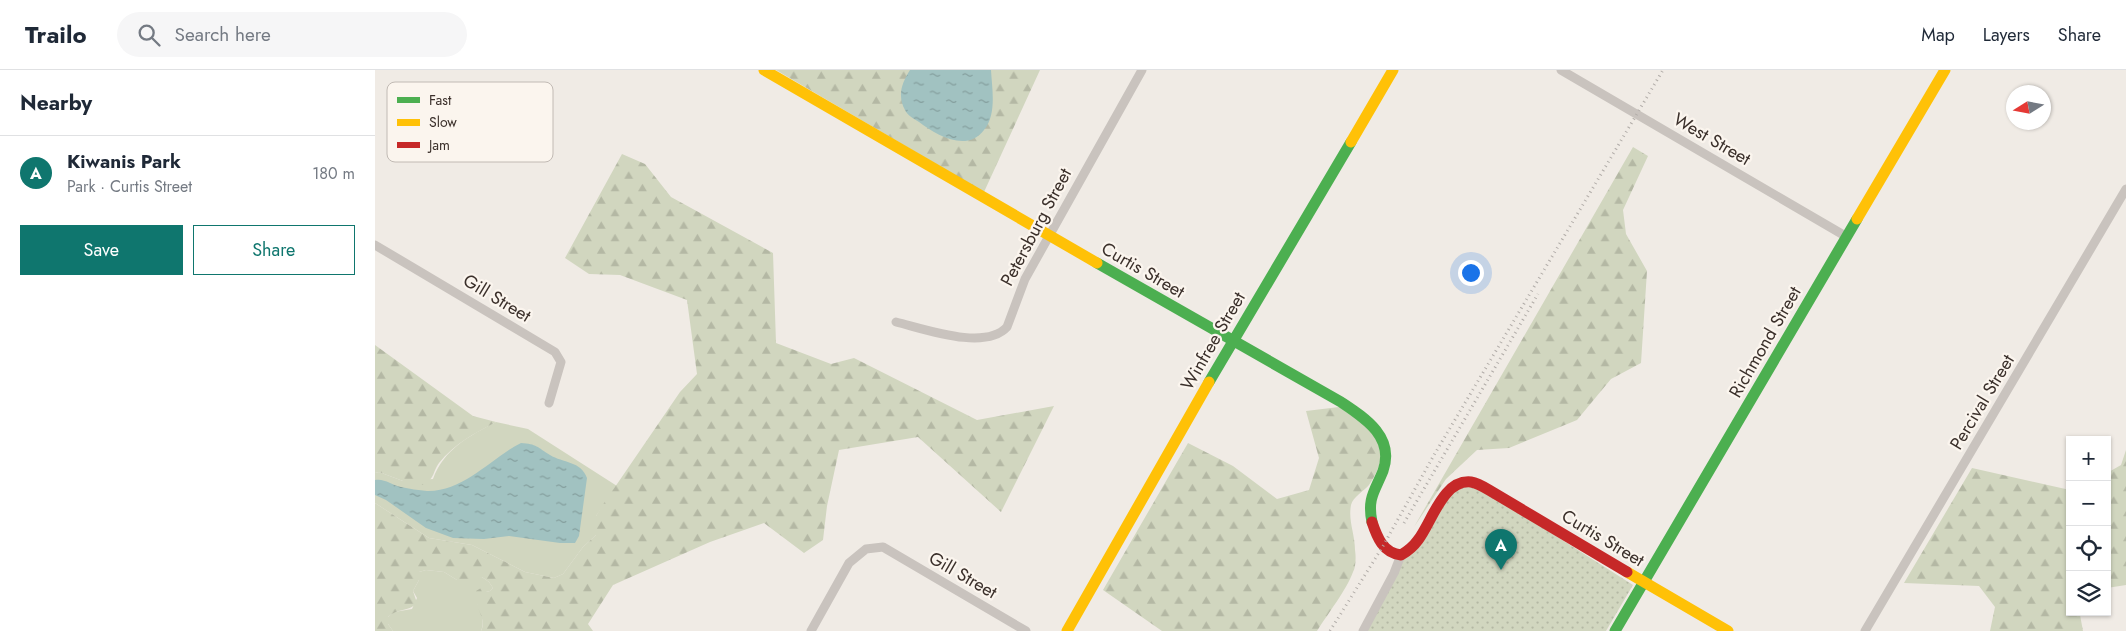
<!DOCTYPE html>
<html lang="en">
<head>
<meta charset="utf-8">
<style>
  body { margin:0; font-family:Jost,sans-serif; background:#f6f6f7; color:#1f2937 }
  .controls { position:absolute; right:15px; bottom:15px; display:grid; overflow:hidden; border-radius:0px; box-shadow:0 1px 4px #0004 }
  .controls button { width:45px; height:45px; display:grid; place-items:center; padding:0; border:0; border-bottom:1px solid #e0e1e3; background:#fff; color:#1f2937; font:25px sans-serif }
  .compass { position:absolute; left:1631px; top:15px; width:45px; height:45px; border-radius:50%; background:#fff; box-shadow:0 1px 4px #0004; rotate:259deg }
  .you { position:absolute; left:1095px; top:202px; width:18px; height:18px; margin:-12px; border:4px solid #fff; border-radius:50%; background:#1a73e8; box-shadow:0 0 0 8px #1a73e833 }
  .badge { display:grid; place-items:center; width:32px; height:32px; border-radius:50%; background:#0f766e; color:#fff; font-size:16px; font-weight:700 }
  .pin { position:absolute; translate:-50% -41px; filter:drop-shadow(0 1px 2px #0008) }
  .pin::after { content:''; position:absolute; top:26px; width:18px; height:15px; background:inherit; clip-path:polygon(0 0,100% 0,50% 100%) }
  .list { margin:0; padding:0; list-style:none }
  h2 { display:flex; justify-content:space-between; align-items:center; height:65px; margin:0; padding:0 20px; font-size:21px }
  h2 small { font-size:16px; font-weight:400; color:#747a83 }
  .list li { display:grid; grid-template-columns:32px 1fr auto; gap:15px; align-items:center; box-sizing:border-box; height:75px; padding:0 20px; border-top:1px solid #e0e1e3 }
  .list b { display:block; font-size:19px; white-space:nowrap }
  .list p { margin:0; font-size:16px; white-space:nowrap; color:#747a83 }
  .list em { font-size:16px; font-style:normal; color:#747a83 }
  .actions { display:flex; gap:10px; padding:15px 20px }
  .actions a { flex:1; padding:11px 0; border:1px solid #0f766e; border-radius:0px; text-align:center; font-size:18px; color:#0f766e }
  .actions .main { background:#0f766e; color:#fff }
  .icon { flex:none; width:28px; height:28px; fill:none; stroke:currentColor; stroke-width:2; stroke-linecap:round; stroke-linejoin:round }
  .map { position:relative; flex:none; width:1751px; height:561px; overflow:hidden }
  header { display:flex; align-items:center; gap:30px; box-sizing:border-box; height:70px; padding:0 25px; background:#fff; border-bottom:1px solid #e0e1e3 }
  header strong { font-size:24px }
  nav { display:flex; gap:28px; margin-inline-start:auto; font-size:18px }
  .search { width:350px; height:45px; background:#f6f6f7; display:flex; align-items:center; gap:12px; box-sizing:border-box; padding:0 18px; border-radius:28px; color:#747a83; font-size:19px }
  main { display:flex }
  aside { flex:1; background:#fff }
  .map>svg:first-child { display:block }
</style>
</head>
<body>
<header>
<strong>Trailo</strong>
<div class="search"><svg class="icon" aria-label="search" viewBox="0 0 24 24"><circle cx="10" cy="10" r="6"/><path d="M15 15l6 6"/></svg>Search here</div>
<nav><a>Map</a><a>Layers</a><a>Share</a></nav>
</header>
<main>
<aside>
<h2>Nearby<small></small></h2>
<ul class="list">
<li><span class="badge">A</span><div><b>Kiwanis Park</b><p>Park · Curtis Street</p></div><em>180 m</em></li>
</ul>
<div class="actions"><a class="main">Save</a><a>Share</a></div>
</aside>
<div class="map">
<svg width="1751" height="561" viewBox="0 0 1751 561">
  <defs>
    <pattern id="forest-firs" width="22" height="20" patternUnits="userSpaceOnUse" patternTransform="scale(1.25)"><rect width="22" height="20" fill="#d1d6bf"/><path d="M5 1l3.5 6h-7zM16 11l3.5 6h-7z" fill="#b4b8a4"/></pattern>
    <pattern id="park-dots" width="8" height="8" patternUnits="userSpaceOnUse" patternTransform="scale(1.25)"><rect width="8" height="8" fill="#d1d6bf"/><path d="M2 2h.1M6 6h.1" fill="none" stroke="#b4b8a4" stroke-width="1.8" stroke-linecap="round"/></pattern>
    <pattern id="water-ripples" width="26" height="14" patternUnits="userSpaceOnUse" patternTransform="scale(1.25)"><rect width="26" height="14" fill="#a1c2c1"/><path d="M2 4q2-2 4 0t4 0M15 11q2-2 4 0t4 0" fill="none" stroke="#849e9d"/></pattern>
  </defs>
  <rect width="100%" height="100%" fill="#f0ebe5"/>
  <!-- grass -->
  <path fill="#d1d6bf" d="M 121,352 L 153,359 L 242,416 L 221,446 L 221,465 L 208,477 L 188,504 L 179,508 L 150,502 L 97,475 L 54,468 L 0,433 L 0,403 L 4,402 L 28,411 L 58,409 C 69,379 94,366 121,352 Z
    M 51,500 L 69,502 L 82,510 L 107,507 L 114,512 L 118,518 L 115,521 L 111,522 L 102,533 C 106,542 110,552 106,561 L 18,561 L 13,554 L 13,547 L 19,542 L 37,539 L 42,528 L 38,521 L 44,510 L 44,502 Z"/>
  <!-- forest -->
  <path fill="url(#forest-firs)" d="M 401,0 L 665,0 L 609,122 Z
    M 1258,77 L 1273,86 L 1248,140 L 1251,164 L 1272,201 L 1266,293 L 1236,309 L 1202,350 L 1134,378 L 1102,380 L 1071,409 L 1039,457 Z
    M 247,84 L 270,94 L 296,127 L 398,183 L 401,273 L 456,294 L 479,288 L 602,350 L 679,336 L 626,442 L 543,367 L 464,380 L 452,436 L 448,470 L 429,483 L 389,453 L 335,472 L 238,515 L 213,554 L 218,561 L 106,561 C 111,551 104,543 102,534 C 101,530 101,525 101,521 L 106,518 L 111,522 L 115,521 L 118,518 L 114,512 L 107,507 L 102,510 L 82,510 L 69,502 L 51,500 L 44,502 L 44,510 L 38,521 L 42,533 C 34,542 22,538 13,547 L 13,554 L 18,561 L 0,561 L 0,433 L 54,468 L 97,475 L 150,502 L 179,508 L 188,504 L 208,477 L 221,465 L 221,446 L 227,436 L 305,322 L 322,304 L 312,230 L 245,205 L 214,204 L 190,188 Z
    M 0,275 L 98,346 L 121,352 C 100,363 79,374 64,393 C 57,403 61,406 49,415 L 28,411 L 4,402 L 0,403 Z
    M 964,337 C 996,359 1022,374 994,415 C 989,421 978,427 976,435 C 973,451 980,464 980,480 C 981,486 981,497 978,502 C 972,519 952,545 942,561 L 787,561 L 728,520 L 813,373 L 858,396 L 902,429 L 934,420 L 944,388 L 931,341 Z
    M 1751,380 L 1751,515 L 1732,518 L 1732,403 L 1746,395 Z
    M 1597,398 L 1695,420 L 1695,542 L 1707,542 L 1705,545 L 1708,561 L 1615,561 L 1620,537 L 1604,516 L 1529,513 Z"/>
  <!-- park -->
  <path fill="url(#park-dots)" d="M 1096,412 L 1258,515 L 1231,561 L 987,561 L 1026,485 L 1078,417 Z"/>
  <!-- water -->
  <path fill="url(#water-ripples)" d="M 535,0 L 616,0 C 617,19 622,44 609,60 C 592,83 561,65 544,52 C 539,49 532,45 530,40 C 522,25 527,13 535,0 Z
    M 146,373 C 162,374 162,377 175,385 C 188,393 206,391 212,408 L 204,466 L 200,473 L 185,473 L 134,466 L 109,469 L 78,468 L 51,458 L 11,430 L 0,425 L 0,410 C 9,408 17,415 26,417 C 34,419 44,420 52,421 C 89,422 116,388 146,373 Z"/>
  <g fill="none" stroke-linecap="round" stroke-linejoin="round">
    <!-- street -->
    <path stroke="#c9c3be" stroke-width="9" d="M 1186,0 L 1472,167
      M 0,175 L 180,282 L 186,292 L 174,333
      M 521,252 C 550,259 610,281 632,257 L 650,209 L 767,0
      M 436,561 L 474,493 L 491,479 L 508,477 L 651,561
      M 988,561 L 1019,503 L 1026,485
      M 1490,561 L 1751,119"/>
    <!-- fast -->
    <path stroke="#4caf50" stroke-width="11" d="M 722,193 L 966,332 C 990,348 1020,367 1008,401 C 1000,421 992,428 997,452
      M 834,312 L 976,72
      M 1240,561 L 1482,149"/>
    <!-- slow -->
    <path stroke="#ffc107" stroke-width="11" d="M 389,0 L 722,193
      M 976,72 L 1018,0
      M 1482,149 L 1570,0
      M 1252,502 L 1353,561
      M 692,561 L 834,312"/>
    <!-- jam -->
    <path stroke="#c62828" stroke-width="11" d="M 997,452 C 1002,467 1008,483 1026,485 C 1033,481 1038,477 1043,470 C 1057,452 1068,409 1096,412 C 1102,413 1109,417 1114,420 L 1252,502"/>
    <!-- rail -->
    <path stroke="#b1aca8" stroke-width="3" stroke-dasharray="1 4" stroke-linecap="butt" d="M 1029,453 L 1163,224
      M 955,561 L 1008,476 L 1059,385 L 1288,0"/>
  </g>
  <g text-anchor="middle" stroke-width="4.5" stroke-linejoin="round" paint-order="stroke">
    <!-- street labels -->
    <g font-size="18" fill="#3b302b" stroke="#fbf5ee">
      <text transform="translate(1337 69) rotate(30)" y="6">West Street</text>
      <text transform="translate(661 157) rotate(-62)" y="6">Petersburg Street</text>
      <text transform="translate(768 200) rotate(30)" y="6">Curtis Street</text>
      <text transform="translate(122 228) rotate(31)" y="6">Gill Street</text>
      <text transform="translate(838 271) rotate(-60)" y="6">Winfree Street</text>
      <text transform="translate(1390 272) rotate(-60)" y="6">Richmond Street</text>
      <text transform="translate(1607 332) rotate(-59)" y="6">Percival Street</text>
      <text transform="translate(1228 468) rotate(31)" y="6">Curtis Street</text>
      <text transform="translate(588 505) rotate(30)" y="6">Gill Street</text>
    </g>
  </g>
  <!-- legend -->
  <rect x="12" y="12" width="166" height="80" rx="8" fill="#fbf5ee" stroke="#c1bab4" stroke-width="1"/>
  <rect x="22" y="27" width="23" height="6" fill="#4caf50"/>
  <rect x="22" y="49" width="23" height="7" fill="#ffc107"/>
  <rect x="22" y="72" width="23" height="6" fill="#c62828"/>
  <g font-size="14" fill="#3b302b">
    <text x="54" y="35">Fast</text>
    <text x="54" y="57">Slow</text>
    <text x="54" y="80">Jam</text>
  </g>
</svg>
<div class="controls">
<button>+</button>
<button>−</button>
<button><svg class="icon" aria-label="locate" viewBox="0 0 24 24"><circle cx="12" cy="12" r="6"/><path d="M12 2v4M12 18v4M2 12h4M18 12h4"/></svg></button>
<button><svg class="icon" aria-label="layers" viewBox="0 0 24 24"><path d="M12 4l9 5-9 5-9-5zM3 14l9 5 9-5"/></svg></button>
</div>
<svg class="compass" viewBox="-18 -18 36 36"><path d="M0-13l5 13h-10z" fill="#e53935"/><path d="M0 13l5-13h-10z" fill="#747a83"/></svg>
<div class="you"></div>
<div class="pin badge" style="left:1126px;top:500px">A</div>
</div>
</main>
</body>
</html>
